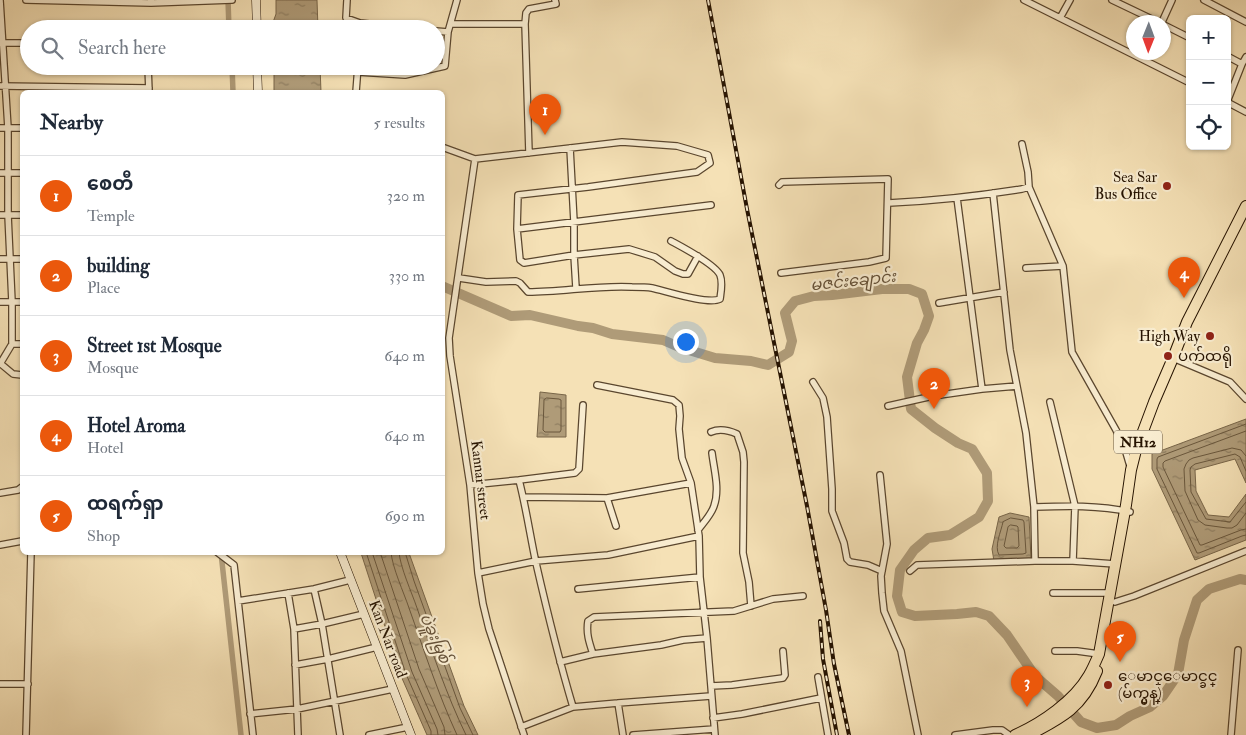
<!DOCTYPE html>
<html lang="en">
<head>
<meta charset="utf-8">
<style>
  body { margin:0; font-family:"IM FELL Double Pica","Noto Sans Myanmar",serif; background:#f6f6f7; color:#1f2937 }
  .controls { position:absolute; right:15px; top:15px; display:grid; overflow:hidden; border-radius:8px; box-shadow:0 1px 4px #0004 }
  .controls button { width:45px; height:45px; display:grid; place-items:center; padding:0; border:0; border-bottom:1px solid #e0e1e3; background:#fff; color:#1f2937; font:25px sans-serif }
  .compass { position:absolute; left:1126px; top:15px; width:45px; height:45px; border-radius:50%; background:#fff; box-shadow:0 1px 4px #0004; rotate:181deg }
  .you { position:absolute; left:685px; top:341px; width:18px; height:18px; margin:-12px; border:4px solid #fff; border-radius:50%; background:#1a73e8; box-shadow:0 0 0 8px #1a73e833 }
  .badge { display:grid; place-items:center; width:32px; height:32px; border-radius:50%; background:#ea580c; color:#fff; font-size:16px; font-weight:700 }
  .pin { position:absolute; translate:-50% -41px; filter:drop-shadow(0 1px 2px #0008) }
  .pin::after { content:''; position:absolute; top:26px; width:18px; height:15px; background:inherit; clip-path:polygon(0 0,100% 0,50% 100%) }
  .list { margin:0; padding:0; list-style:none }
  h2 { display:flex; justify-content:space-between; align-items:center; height:65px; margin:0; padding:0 20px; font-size:21px }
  h2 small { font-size:16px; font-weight:400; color:#747a83 }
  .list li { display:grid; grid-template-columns:32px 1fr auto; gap:15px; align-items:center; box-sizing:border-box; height:80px; padding:0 20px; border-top:1px solid #e0e1e3 }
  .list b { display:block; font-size:19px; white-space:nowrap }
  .list p { margin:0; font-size:16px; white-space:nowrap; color:#747a83 }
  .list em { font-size:16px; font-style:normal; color:#747a83 }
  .icon { flex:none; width:28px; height:28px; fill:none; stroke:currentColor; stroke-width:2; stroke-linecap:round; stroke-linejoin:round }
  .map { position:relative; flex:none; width:1246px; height:735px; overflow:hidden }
  .search { position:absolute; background:#fff; box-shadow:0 1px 4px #0004; left:20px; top:20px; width:425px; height:55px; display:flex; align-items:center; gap:12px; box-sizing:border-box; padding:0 18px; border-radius:28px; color:#747a83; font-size:19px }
  .panel { position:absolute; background:#fff; box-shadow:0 1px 4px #0004; left:20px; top:90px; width:425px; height:465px; border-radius:8px }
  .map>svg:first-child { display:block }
</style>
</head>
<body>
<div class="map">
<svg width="1246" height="735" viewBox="0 0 1246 735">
  <defs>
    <pattern id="water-ripples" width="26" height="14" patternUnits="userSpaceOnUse" patternTransform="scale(1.25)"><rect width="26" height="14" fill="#af9b78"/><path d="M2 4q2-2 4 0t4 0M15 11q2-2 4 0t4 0" fill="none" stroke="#8e7d60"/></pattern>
  </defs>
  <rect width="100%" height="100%" fill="#f5e1b6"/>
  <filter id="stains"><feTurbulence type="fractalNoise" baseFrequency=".004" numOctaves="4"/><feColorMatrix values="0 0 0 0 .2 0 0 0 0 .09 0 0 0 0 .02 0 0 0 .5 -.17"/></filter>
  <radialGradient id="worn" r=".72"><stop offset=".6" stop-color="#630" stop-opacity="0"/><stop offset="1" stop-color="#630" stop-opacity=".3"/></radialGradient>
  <!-- water -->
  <path fill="url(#water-ripples)" stroke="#786548" d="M 276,0 L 317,0 L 318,29 L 272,29 L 272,25 L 276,14 Z
    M 274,66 L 320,66 L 321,92 L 274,92 Z
    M 540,392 L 566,395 L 566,437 L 537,437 Z
    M 1246,419 L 1246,483 L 1235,459 L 1195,470 L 1196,491 L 1208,515 L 1229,517 L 1246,494 L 1246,540 L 1195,560 L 1152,469 L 1152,454 Z
    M 1010,513 L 1029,517 L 1031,559 L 994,561 L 992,549 L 999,517 Z
    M 361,553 L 409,553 L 464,706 L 478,735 L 427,735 L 401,676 Z"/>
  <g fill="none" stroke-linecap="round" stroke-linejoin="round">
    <!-- shore -->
    <path stroke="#6a573c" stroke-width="1" d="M 547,398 L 559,399 L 561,400 L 561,430 L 560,432 L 545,432 L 543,430 L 544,400 Z
      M 1246,424 L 1158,457 L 1157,459 L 1157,469 L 1197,553 L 1199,553 L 1242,536 L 1246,535
      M 1246,431 L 1165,461 L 1163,463 L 1163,467 L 1200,545 L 1202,545 L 1241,530 L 1246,529
      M 1246,456 L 1241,450 L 1232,448 L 1193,458 L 1189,460 L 1186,464 L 1184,469 L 1185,491 L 1198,520 L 1205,525 L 1227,528 L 1232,528 L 1237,525 L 1246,513
      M 1246,471 L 1240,457 L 1235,454 L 1195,464 L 1191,467 L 1190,470 L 1191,492 L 1206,519 L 1230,522 L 1246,502
      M 1011,518 L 1023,520 L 1024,522 L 1026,553 L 1023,554 L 999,555 C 994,546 1001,532 1003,522 Z
      M 1011,525 L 1017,526 L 1018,527 L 1019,546 L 1017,548 L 1006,548 L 1004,546 L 1008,527 Z
      M 366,552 L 406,674 L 431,731 L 431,735
      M 372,552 L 412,672 L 437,729 L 438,735
      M 380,552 L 419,669 L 444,727 L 445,735
      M 391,552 C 392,567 404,593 409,608 C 424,650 438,694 457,735
      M 399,552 C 400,567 412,593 417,608 C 432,651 446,694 466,735
      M 405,552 L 414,581 L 460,708 L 473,735"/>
    <!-- canal -->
    <path stroke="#af9b78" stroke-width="5.5" d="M 228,0 L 229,29
      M 232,66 L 233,92
      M 221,553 L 241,735"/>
    <!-- river -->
    <path stroke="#af9b78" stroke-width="10" d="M 442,286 L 511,316 L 530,315 L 578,326 L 593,328 L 612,334 L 663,340 L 679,347 L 715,358 L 751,361 L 768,365 L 789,352 L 792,341 L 785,313 L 795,301 L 814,296 L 832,295 L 882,289 L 909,289 L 922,294 L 929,316 L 924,330 L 917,343 L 907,377 L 911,409 L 935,428 L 958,443 L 972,449 L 987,473 L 988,501 L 979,517 L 950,535 L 928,538 L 914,550 L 900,570 L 897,596 L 902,612 L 915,616 L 957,614 L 976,612 L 989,616 L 1007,635 L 1035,676 L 1058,696 L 1081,722 L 1097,728 L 1116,725 L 1130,716 L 1150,707 L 1163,696 L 1178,674 L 1184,640 L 1197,600 L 1209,589 L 1240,579 L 1246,580"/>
    <defs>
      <path id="street" d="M 26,0 L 151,3 L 151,0
        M 347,0 L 346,18 L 360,23 L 415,29
        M 1024,0 L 1190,83
        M 1112,0 L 1158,22
        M 1204,0 L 1246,22
        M 151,3 L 232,0
        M 1060,18 L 1070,0
        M 1162,22 L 1172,0
        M 451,24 L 525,24 L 529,153
        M 525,24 L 526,13 L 529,9 L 556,4 L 555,0
        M 1164,25 L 1190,38
        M 436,31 L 448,32
        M 1,43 L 29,43
        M 1227,56 L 1242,64
        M 148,66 L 149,92
        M 358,72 L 405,75 L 445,66 L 448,32 L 457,0
        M 0,86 L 149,88
        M 356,92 L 358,66
        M 1227,102 L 1242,64 L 1246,57
        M 1227,102 L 1246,112
        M 0,128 L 22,128
        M 1022,144 L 1028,172 L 1029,187
        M 442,147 L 475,159
        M 570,148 L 574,222 L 574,255 L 576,288
        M 0,173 L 22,173
        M 779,185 L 782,182 L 888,179 L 886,258 L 869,262 L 781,273
        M 993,193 L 1010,350 L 1026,433 L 1034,507 L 1035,561
        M 957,198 L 982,389
        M 889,203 C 933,201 978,196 1022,189 L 1029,187 L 1063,266 L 1072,352 L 1116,430 L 1125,449 L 1130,466
        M 0,215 L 22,215
        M 517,229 L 711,205
        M 0,259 L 22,259
        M 1026,268 L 1063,266
        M 459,278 L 486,282 L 516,281 L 520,283 L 528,292 C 563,292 597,285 632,287 C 639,287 646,287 652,288 C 666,291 708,305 720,299 C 721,292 723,282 720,275 C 715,264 682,247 671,241
        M 0,302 L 22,302
        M 939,303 L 1004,292
        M 12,344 L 22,344
        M 1173,358 L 1230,382 L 1246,399
        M 0,364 L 12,344 L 12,302 L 8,215 L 8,128 L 0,0
        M 1,364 L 13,374 L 22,375
        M 813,382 L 823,398 L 827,417 L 832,489 L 832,511 L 844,543 L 847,559 L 850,562 L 868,565 L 882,571
        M 597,385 L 673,400 L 679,405 L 680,416 L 679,429 L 682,458 L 691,483 L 699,536 L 700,577 L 707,638 L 715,735
        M 1050,402 L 1075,506 L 1073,561
        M 888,406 L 933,396 L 982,389 L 1017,386
        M 711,432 C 720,428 728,430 737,434 L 743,452 L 744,462 L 743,553 L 749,582 L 751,606
        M 880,475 L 887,544 L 881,576 L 882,593 L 884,611 L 901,651 L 918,735
        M 519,480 L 575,473 L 579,469 L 583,405
        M 470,485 L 519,480 C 526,507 530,535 536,563 C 547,611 559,660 573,707
        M 0,493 L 18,490 L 22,487
        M 523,497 L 607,498 L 691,483
        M 607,498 L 616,526
        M 1034,507 C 1067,506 1098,505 1130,512
        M 698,530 C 704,522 711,515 714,506 C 720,489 714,470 712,453
        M 0,545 L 22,541
        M 217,552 L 234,565 L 253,735
        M 910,571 L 917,565 L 1035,561 L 1073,561 L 1115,564
        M 478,573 L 536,561 L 608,555 L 699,536
        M 314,589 L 322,624 L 340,735
        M 578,589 L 700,577
        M 288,593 L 294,629 L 298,735
        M 1053,593 L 1110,593
        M 238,601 L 314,589 L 350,580
        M 1115,602 L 1134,596 L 1246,551
        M 294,629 L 322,624 L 364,614
        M 707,638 L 683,640 L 661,645 L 593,654 C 589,642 586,633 588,621 L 594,617 L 734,611 L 773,599 L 803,596
        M 1055,651 L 1077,651 L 1099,654
        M 560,662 L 593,654
        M 295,665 L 328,659 L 377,647
        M 818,677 L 828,735
        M 0,684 L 28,684
        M 711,686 L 732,685 L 783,678 L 785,675 L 783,651
        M 618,703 L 623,735
        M 250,714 L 297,709 L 393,689
        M 713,718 L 742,714 L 821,698
        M 521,727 L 573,707 L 618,703 L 711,696
        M 26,735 L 31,552
        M 369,735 L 408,727
        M 524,735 L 489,629 L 483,604 L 478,573 L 470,485 L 450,356 L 449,338 L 475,159 L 622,142 L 677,146 L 708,155 L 710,163 L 697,172 L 588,187 L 518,195 L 517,229 L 520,260 L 524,263 L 574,255 L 629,249 L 655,257 L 675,271 L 683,274 L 688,274 L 698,256
        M 633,735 L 714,729
        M 955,735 L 993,730 L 1002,730 L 1009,735
        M 1231,735 L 1238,650"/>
      <path id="secondary" d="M 256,0 L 257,29
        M 257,66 L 258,92
        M 340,552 L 411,735"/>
      <path id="highway" d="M 1015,735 C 1042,723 1074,701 1089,675 C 1093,668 1096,661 1099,654 L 1126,505 L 1131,470 L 1136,450 L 1154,402 L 1173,358 L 1187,322 L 1246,206
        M 1029,735 C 1062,718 1083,707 1097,671"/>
    </defs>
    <!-- street casing -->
    <use href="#street" stroke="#5a462e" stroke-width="8"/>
    <!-- secondary casing -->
    <use href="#secondary" stroke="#261301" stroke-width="9"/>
    <!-- highway casing -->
    <use href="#highway" stroke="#261301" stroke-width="12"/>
    <!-- street -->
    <use href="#street" stroke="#f8ecd0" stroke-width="5.5"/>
    <!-- secondary -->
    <use href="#secondary" stroke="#f8ecd0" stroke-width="8"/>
    <!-- highway -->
    <use href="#highway" stroke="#f5e1b6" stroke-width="10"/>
    <defs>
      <path id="rail" d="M 708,0 L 747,209 L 807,506 L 826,610 L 834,664 L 849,735
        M 820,621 L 823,659 L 837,735"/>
    </defs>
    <!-- rail casing -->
    <use href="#rail" stroke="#261301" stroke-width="4"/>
    <!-- rail -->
    <use href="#rail" stroke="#f8ecd0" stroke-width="2" stroke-dasharray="5.5" stroke-linecap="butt"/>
  </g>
  <!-- markers -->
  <g fill="#8f2418" stroke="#f8ecd0" stroke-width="2">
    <circle cx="1167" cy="186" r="5"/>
    <circle cx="1210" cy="336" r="5"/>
    <circle cx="1168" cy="356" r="5"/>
    <circle cx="1108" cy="685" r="5"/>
  </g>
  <g text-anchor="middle" stroke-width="4.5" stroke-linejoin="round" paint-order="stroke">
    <!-- shield labels -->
    <rect fill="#f8ecd0" stroke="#65543f" stroke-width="1" x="1114" y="430.5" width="48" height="23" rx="4"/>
    <g font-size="14" font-weight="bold" fill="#261301">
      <text x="1138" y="447">NH12</text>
    </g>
    <!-- poi labels -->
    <g font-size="15" fill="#261301" stroke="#f8ecd0" text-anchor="end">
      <text x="1157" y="182">Sea Sar<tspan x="1157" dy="17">Bus Office</tspan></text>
      <text x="1200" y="341">High Way</text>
      <text x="1178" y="361" text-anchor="start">ပက်ထရို</text>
      <text x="1118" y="681" text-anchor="start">ေမာင္ေမာင္ခင္<tspan x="1118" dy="17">(မ်က္မွန္)</tspan></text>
    </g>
    <!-- street labels -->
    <g font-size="15" fill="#261301" stroke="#f8ecd0">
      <text transform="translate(481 480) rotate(83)" y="5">Kannar street</text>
      <text transform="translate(388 639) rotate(69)" y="5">Kan Nar road</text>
    </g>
    <!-- water labels -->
    <g font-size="16" font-style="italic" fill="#645037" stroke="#f8ecd0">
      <text transform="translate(853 280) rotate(-6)" y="6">မဇင်းချောင်း</text>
      <text transform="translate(436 638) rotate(66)" y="6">ပဲခူးမြစ်</text>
    </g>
  </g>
  <rect width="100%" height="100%" filter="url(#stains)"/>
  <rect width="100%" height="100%" fill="url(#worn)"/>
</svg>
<div class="controls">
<button>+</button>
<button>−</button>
<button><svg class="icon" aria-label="locate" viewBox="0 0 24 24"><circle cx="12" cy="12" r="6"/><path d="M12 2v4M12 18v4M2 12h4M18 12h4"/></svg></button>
</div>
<svg class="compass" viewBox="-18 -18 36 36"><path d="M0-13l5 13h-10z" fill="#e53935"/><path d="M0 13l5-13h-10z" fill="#747a83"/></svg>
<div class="you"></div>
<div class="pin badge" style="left:545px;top:135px">1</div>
<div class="pin badge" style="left:934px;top:409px">2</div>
<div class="pin badge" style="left:1027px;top:707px">3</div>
<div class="pin badge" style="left:1184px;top:298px">4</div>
<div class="pin badge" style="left:1120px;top:662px">5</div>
<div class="search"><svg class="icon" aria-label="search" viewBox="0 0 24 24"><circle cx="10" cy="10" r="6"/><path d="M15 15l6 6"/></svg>Search here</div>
<section class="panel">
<h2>Nearby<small>5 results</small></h2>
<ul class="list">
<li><span class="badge">1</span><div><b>စေတီ</b><p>Temple</p></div><em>320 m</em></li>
<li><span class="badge">2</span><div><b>building</b><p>Place</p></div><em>330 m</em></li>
<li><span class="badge">3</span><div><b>Street 1st Mosque</b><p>Mosque</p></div><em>640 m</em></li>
<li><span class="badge">4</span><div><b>Hotel Aroma</b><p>Hotel</p></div><em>640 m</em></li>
<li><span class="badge">5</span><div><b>ထရက်ရှာ</b><p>Shop</p></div><em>690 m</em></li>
</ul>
</section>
</div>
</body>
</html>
